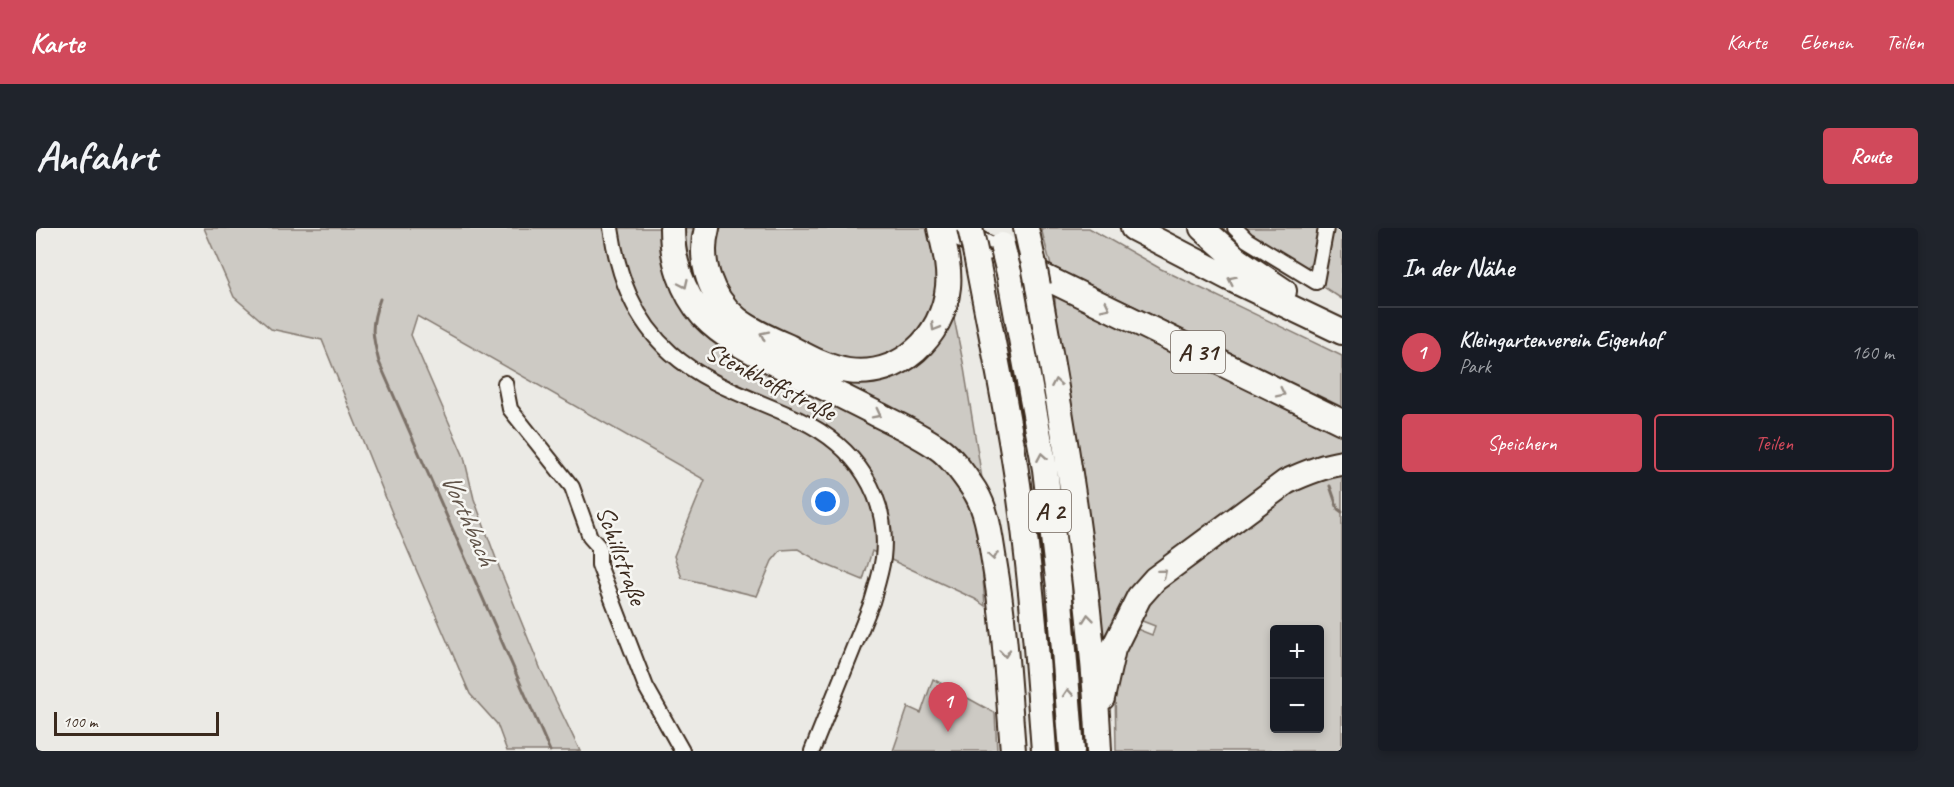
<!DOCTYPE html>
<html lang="de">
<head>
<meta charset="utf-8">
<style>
  body { margin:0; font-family:Caveat,sans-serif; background:#20242c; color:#f1f3f6 }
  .controls { position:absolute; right:18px; bottom:18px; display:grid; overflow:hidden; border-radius:6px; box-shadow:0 3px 9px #0003 }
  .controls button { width:54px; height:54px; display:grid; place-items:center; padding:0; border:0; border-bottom:2px solid #363941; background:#171b24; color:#f1f3f6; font:30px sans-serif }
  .scale { position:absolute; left:18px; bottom:15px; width:165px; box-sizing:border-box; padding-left:6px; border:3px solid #3b2a1e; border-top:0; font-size:16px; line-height:21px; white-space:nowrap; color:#3b2a1e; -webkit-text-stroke:4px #f6f6f2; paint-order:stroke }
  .you { position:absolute; left:790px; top:274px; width:21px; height:21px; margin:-15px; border:4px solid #fff; border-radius:50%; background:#1a73e8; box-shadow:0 0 0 9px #1a73e833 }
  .badge { display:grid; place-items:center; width:39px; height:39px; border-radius:50%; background:#d1495b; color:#fff; font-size:20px; font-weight:700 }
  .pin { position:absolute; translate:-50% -50px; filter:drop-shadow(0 2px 3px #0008) }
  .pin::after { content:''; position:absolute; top:32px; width:21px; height:18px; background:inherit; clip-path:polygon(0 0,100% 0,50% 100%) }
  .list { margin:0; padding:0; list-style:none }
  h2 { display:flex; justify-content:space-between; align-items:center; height:78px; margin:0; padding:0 24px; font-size:26px }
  h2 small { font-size:20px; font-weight:400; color:#9ea1a6 }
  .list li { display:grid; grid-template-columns:39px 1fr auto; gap:18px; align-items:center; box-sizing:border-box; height:90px; padding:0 24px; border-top:2px solid #363941 }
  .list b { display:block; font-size:22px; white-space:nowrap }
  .list p { margin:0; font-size:20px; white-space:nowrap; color:#9ea1a6 }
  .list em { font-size:20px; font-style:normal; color:#9ea1a6 }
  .actions { display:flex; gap:12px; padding:18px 24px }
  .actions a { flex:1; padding:14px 0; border:2px solid #d1495b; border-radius:6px; text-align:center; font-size:21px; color:#d1495b }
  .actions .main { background:#d1495b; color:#fff }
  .map { position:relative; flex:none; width:1306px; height:523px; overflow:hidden; border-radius:6px }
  header { display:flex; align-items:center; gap:36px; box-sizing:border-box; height:84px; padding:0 30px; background:#d1495b; color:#fff }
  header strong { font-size:28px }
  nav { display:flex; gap:33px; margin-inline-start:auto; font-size:21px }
  .intro { display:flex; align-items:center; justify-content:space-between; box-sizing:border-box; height:144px; padding:0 36px }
  h1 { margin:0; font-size:42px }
  .button { padding:15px 27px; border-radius:6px; background:#d1495b; color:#fff; font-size:21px; font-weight:700 }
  main { display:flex; gap:36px; padding:0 36px }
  aside { flex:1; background:#171b24; border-radius:6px; box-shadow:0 3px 9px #0003 }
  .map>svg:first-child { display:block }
</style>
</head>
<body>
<header>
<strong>Karte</strong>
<nav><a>Karte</a><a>Ebenen</a><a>Teilen</a></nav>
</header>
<div class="intro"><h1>Anfahrt</h1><a class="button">Route</a></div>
<main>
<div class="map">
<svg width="1306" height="523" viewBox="0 0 1306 523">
  <rect width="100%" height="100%" fill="#ebeae5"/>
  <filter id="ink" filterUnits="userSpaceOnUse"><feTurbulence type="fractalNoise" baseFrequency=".0167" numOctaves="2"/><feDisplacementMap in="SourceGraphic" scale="12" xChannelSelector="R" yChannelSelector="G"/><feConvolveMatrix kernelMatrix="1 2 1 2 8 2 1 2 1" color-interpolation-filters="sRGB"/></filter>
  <g filter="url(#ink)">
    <!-- green -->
    <path fill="#cdcac4" stroke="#847a71" stroke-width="1.5" fill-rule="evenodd" d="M 168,0 L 892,0 L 914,71 L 927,134 L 949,269 L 945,323 L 949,378 L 939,371 L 836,323 L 827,352 L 786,335 L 762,321 L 745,322 L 736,333 L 721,368 L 646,350 L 638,328 L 669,252 L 381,88 L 375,107 L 428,229 L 438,271 L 465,344 L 505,442 L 544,523 L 471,523 L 461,496 L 434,466 L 360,295 L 286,112 L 235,101 L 198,69 Z
      M 1005,0 L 1053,0 L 1125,41 L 1306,128 L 1306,179 L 1015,38 Z
      M 1205,0 L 1284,0 L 1277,34 L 1271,39 L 1252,34 Z
      M 1289,0 L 1306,0 L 1306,71 L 1280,54 Z
      M 1019,66 L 1306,202 L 1306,226 L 1131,331 L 1068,430 L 1019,76 Z
      M 1306,240 L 1306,523 L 1080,523 L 1079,457 L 1096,399 L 1116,407 L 1119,398 L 1101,391 L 1108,378 L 1146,339 L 1249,262 ZM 1238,401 L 1284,401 L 1284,500 L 1238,500 Z
      M 897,451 L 959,485 L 961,523 L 857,523 L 872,479 L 885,485 Z"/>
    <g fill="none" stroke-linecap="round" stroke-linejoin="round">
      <!-- stream -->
      <path stroke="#7c7167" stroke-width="3" d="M 344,71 C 334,98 336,107 343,134 L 514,523
        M 1294,258 L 1302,281 L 1306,284"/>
      <defs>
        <path id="street" d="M 575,0 C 582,48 598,92 635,125 C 672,158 720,171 764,192 C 819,218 854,268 847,330 C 845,345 840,360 836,374 L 776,523
          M 1199,0 L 1211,12 L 1280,54 L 1290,0
          M 469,155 L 474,181 L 536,259 L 554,309 L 563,319 L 563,337 L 610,459 L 646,523"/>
        <path id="highway" d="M 636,0 C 636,32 646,64 667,88 C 688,110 717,124 743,137 C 774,153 806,168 837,184 C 858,195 881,205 901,219 C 916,229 929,248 939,263 C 952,284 954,309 958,333 C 969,396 972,460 977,523
          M 671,0 C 662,33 674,69 701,91 C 716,103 735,111 753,119 C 772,129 791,140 812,143 C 864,150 907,109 912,59 C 914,39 908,19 904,0
          M 910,0 L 951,20
          M 990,0 L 997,32
          M 1097,0 L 1197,52 L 1306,104
          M 1166,0 L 1202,32 L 1248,63
          M 940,27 C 956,111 974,194 985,278 C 996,359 1002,441 1008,523
          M 990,40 L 1306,194
          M 973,45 L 1009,241 L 1023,359 L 1036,523
          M 1002,58 C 1030,211 1056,367 1063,523
          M 1066,470 L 1077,421 L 1103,369 L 1119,351 L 1250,254 C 1269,245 1286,238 1306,235"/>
      </defs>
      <!-- street casing -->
      <use href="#street" stroke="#3b2a1e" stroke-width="18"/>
      <!-- highway casing -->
      <use href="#highway" stroke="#3b2a1e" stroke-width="28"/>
      <!-- street -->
      <use href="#street" stroke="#f6f6f2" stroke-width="14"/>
      <!-- highway -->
      <use href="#highway" stroke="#f6f6f2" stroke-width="24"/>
      <defs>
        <path id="highway-bridge" d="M 934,0 L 940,27
          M 966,17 L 973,45
          M 997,32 L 1002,58"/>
      </defs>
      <!-- highway-bridge casing -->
      <use href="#highway-bridge" stroke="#3b2a1e" stroke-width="28" stroke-linecap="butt"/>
      <!-- highway-bridge -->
      <use href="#highway-bridge" stroke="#f6f6f2" stroke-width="24"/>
    </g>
    <!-- one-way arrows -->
    <defs><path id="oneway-chevron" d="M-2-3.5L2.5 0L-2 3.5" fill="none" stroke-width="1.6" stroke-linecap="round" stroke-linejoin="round" transform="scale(1.5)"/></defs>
    <g stroke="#989088">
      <use href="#oneway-chevron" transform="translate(1196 52) rotate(-154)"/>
      <use href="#oneway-chevron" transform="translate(648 56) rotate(65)"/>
      <use href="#oneway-chevron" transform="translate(1070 79) rotate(26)"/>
      <use href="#oneway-chevron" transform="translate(899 99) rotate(120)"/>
      <use href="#oneway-chevron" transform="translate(728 107) rotate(-154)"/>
      <use href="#oneway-chevron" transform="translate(1020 155) rotate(-100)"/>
      <use href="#oneway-chevron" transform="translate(1245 165) rotate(26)"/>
      <use href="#oneway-chevron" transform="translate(841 186) rotate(27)"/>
      <use href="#oneway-chevron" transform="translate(1006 229) rotate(-100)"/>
      <use href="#oneway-chevron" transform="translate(957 328) rotate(81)"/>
      <use href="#oneway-chevron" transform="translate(1127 345) rotate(-40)"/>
      <use href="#oneway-chevron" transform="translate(1052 390) rotate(-96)"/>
      <use href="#oneway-chevron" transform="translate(969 425) rotate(85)"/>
      <use href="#oneway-chevron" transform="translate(1032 465) rotate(-94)"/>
    </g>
  </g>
  <g text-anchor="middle" stroke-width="5" stroke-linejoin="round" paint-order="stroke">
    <!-- shield labels -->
    <g fill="#f6f6f2" stroke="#73675e" stroke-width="1.5">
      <rect x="1135" y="103" width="54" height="42" rx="4.5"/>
      <rect x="993" y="262" width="42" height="42" rx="4.5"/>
    </g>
    <g font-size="24" font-weight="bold" fill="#3b2a1e">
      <text x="1162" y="132">A 31</text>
      <text x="1014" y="291">A 2</text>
    </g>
    <!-- street labels -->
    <g font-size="26" fill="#3b2a1e" stroke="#f6f6f2">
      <text transform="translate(735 153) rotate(27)" y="9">Stenkhoffstraße</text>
      <text transform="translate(586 327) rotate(70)" y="9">Schillstraße</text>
    </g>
    <!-- water labels -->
    <g font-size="27" font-style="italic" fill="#615449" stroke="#f6f6f2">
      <text transform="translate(433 291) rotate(66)" y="9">Vorthbach</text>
    </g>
  </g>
</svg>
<div class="controls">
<button>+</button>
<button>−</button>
</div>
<div class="scale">100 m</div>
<div class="you"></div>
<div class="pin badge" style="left:912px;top:504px">1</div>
</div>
<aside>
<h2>In der Nähe<small></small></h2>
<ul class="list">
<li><span class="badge">1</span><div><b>Kleingartenverein Eigenhof</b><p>Park</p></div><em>160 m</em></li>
</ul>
<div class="actions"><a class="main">Speichern</a><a>Teilen</a></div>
</aside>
</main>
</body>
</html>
